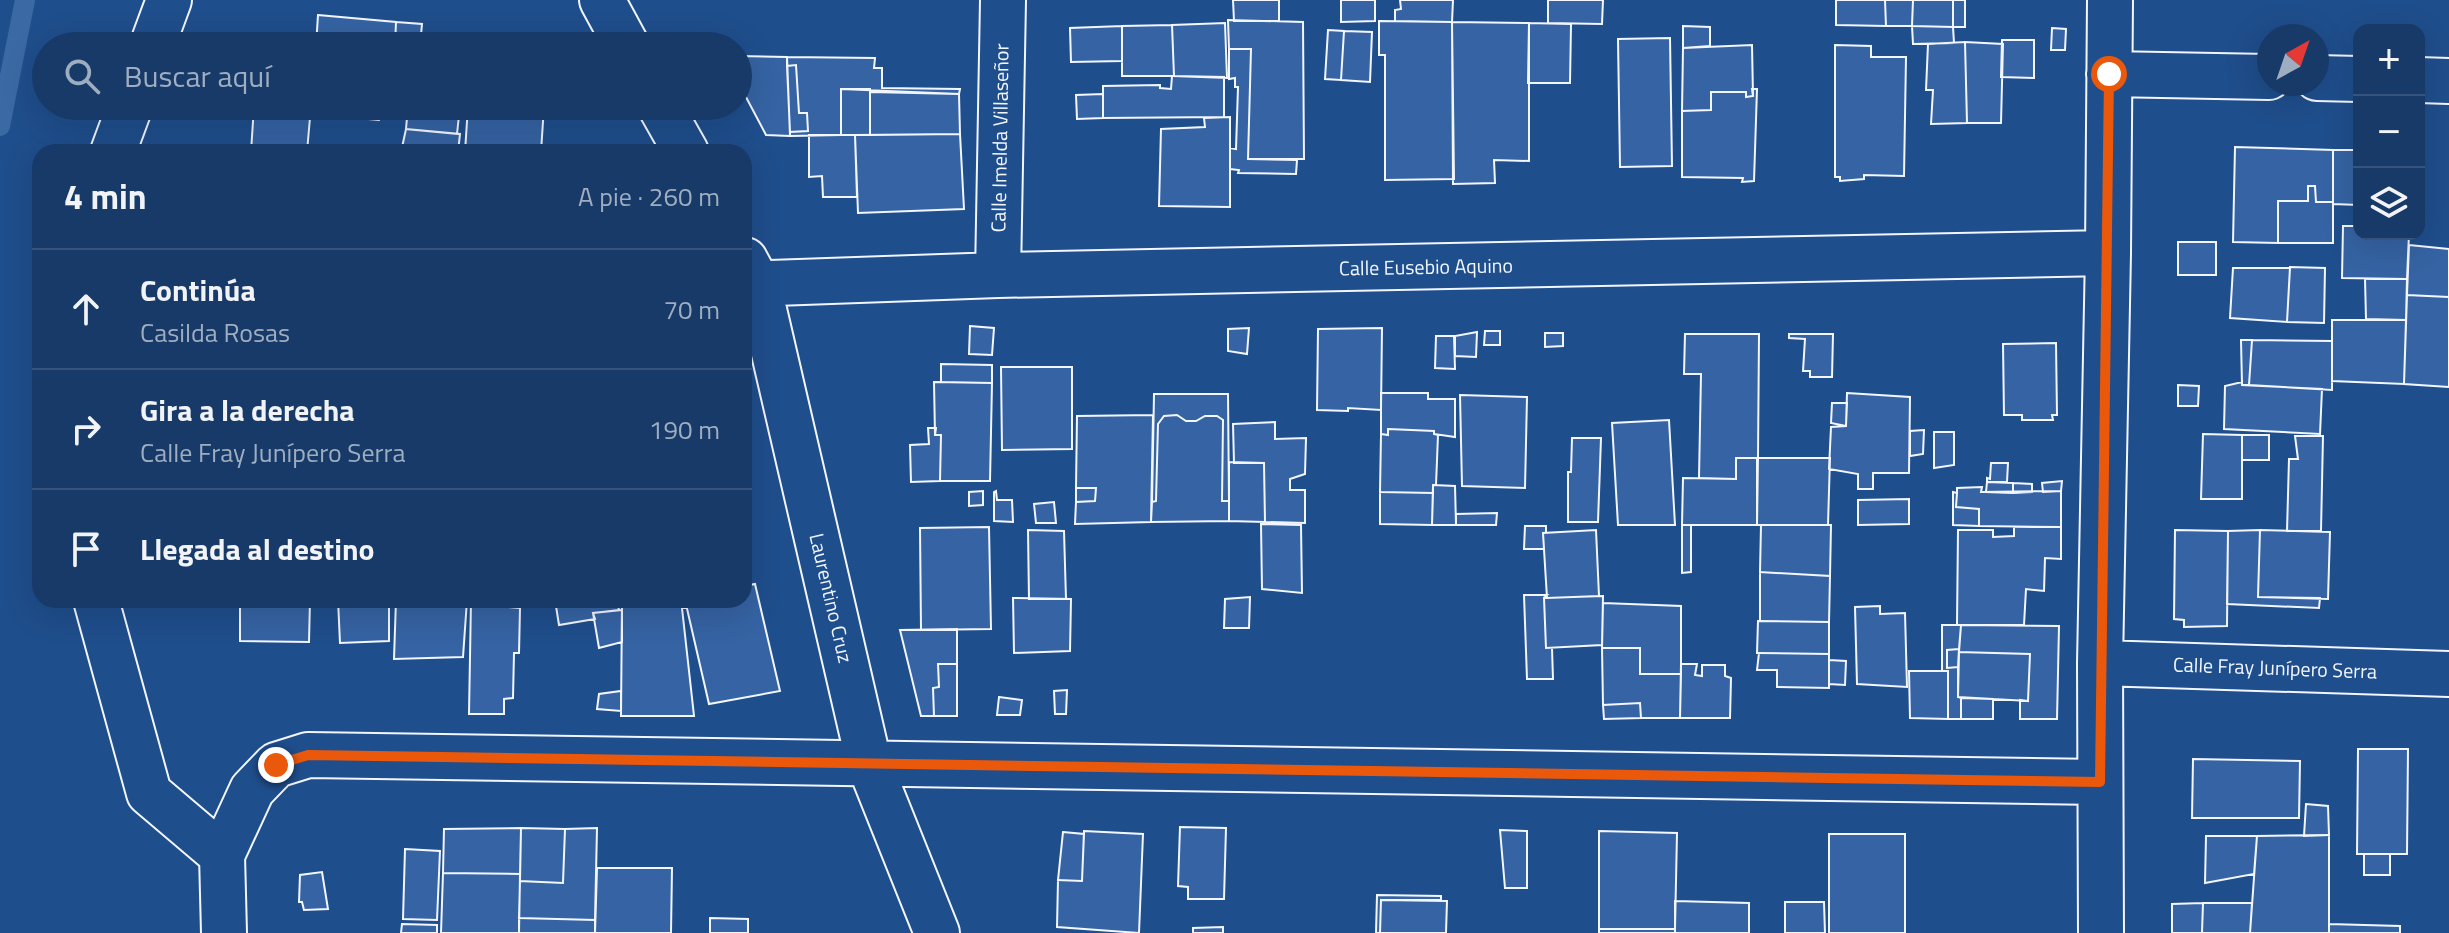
<!DOCTYPE html>
<html lang="es">
<head>
<meta charset="utf-8">
<style>
  body { margin:0; font-family:"Titillium Web",sans-serif; background:#244571; color:#f1f3f6 }
  .controls { position:absolute; right:24px; top:24px; display:grid; overflow:hidden; border-radius:16px; box-shadow:0 8px 32px #0002 }
  .controls button { width:72px; height:72px; display:grid; place-items:center; padding:0; border:0; border-bottom:2px solid #36547d; background:#173a69; color:#f1f3f6; font:40px sans-serif }
  .compass { position:absolute; left:2257px; top:24px; width:72px; height:72px; border-radius:50%; background:#173a69; box-shadow:0 8px 32px #0002; rotate:40deg }
  .stop { position:absolute; width:24px; height:24px; margin:-18px; border:6px solid #ea580c; border-radius:50%; background:#fff }
  .stop.end { background:#ea580c; border-color:#fff; box-shadow:0 2px 8px #0008 }
  .list { margin:0; padding:0; list-style:none }
  h2 { display:flex; justify-content:space-between; align-items:center; height:104px; margin:0; padding:0 32px; font-size:34px }
  h2 small { font-size:26px; font-weight:400; color:#9eadc0 }
  .list li { display:grid; grid-template-columns:52px 1fr auto; gap:24px; align-items:center; box-sizing:border-box; height:120px; padding:0 32px; border-top:2px solid #36547d }
  .list b { display:block; font-size:30px; white-space:nowrap }
  .list p { margin:0; font-size:26px; white-space:nowrap; color:#9eadc0 }
  .list em { font-size:26px; font-style:normal; color:#9eadc0 }
  .icon { flex:none; width:44px; height:44px; fill:none; stroke:currentColor; stroke-width:2; stroke-linecap:round; stroke-linejoin:round }
  .map { position:relative; flex:none; width:2449px; height:933px; overflow:hidden }
  .search { position:absolute; background:#173a69; box-shadow:0 8px 32px #0002; left:32px; top:32px; width:720px; height:88px; display:flex; align-items:center; gap:20px; box-sizing:border-box; padding:0 28px; border-radius:44px; color:#9eadc0; font-size:30px }
  .panel { position:absolute; background:#173a69; box-shadow:0 8px 32px #0002; left:32px; top:144px; width:720px; height:464px; border-radius:24px }
  .map>svg:first-child { display:block }
</style>
</head>
<body>
<div class="map">
<svg width="2449" height="933" viewBox="0 0 2449 933">
  <rect width="100%" height="100%" fill="#1f4e8c"/>
  <g fill="none" stroke-linecap="round" stroke-linejoin="round">
    <!-- stream -->
    <path stroke="#3b69a3" stroke-width="20" d="M 0,126 L 25,0"/>
  </g>
  <!-- building -->
  <path fill="#3563a3" stroke="#f2f6ff" stroke-width="2" d="M 1233,0 L 1279,0 L 1279,21 L 1234,21 Z
    M 1341,0 L 1375,0 L 1375,21 L 1341,22 Z
    M 1400,0 L 1453,0 L 1452,22 L 1395,21 L 1395,10 L 1401,9 Z
    M 1548,0 L 1603,0 L 1602,24 L 1548,23 Z
    M 1836,0 L 1885,0 L 1886,26 L 1836,25 Z
    M 1885,0 L 1913,0 L 1912,26 L 1886,26 Z
    M 1913,0 L 1953,0 L 1953,27 L 1912,26 Z
    M 1953,0 L 1965,0 L 1965,27 L 1953,27 Z
    M 318,15 L 396,22 L 395,46 L 316,46 Z
    M 1228,20 L 1303,22 L 1304,159 L 1248,159 L 1251,49 L 1229,49 Z
    M 1379,21 L 1452,22 L 1454,179 L 1385,180 L 1385,55 L 1379,55 Z
    M 396,22 L 422,24 L 420,46 L 395,46 Z
    M 1452,22 L 1529,23 L 1529,161 L 1494,160 L 1495,183 L 1453,184 Z
    M 1225,23 L 1227,78 L 1174,76 L 1172,25 Z
    M 1529,23 L 1571,24 L 1570,83 L 1528,83 Z
    M 1172,25 L 1174,76 L 1224,77 L 1224,117 L 1103,118 L 1103,86 L 1160,85 L 1160,88 L 1171,89 L 1172,76 L 1122,76 L 1122,26 Z
    M 1122,26 L 1122,61 L 1071,62 L 1070,28 Z
    M 1683,26 L 1710,27 L 1710,46 L 1683,48 Z
    M 1912,26 L 1953,27 L 1954,43 L 1913,44 Z
    M 2052,28 L 2066,29 L 2065,50 L 2051,50 Z
    M 1328,30 L 1344,31 L 1341,80 L 1325,79 Z
    M 1344,31 L 1372,32 L 1370,82 L 1341,80 Z
    M 276,33 L 311,34 L 310,46 L 275,46 Z
    M 1670,38 L 1672,166 L 1620,167 L 1618,39 Z
    M 2002,40 L 2034,40 L 2034,78 L 2001,77 Z
    M 1965,42 L 1967,123 L 1931,124 L 1933,90 L 1926,90 L 1928,44 Z
    M 1965,42 L 2003,44 L 2001,123 L 1967,123 Z
    M 1752,45 L 1753,96 L 1746,97 L 1746,92 L 1711,92 L 1711,110 L 1682,111 L 1683,48 Z
    M 1835,45 L 1871,46 L 1871,57 L 1906,57 L 1904,176 L 1864,175 L 1864,179 L 1840,181 L 1840,177 L 1835,177 Z
    M 1229,49 L 1251,49 L 1248,159 L 1297,160 L 1296,174 L 1238,173 L 1239,170 L 1230,169 L 1230,148 L 1236,149 L 1238,87 L 1235,87 L 1235,78 L 1229,79 Z
    M 738,56 L 787,57 L 790,136 L 766,135 L 738,82 Z
    M 787,57 L 875,58 L 874,68 L 882,68 L 882,88 L 960,89 L 959,94 L 841,89 L 841,135 L 790,136 L 790,132 L 808,131 L 807,113 L 799,113 L 796,65 L 787,66 Z
    M 796,65 L 799,113 L 807,113 L 808,131 L 790,132 L 787,66 Z
    M 841,89 L 870,89 L 870,135 L 841,135 Z
    M 1752,89 L 1757,89 L 1754,181 L 1742,182 L 1743,178 L 1682,177 L 1682,111 L 1711,110 L 1711,92 L 1746,92 L 1746,97 L 1753,96 Z
    M 870,92 L 959,94 L 960,134 L 870,135 Z
    M 1103,94 L 1103,118 L 1077,119 L 1076,95 Z
    M 254,106 L 311,106 L 307,152 L 251,152 Z
    M 313,106 L 391,106 L 379,120 L 312,114 Z
    M 408,106 L 460,106 L 457,134 L 406,129 Z
    M 468,106 L 544,106 L 541,152 L 465,152 Z
    M 1230,117 L 1230,207 L 1159,206 L 1161,129 L 1205,127 L 1204,118 Z
    M 406,129 L 460,134 L 458,152 L 401,152 Z
    M 809,135 L 855,135 L 857,197 L 823,197 L 822,176 L 809,177 Z
    M 855,135 L 960,134 L 964,209 L 858,213 Z
    M 2235,147 L 2333,150 L 2333,202 L 2316,202 L 2315,186 L 2308,186 L 2308,201 L 2278,201 L 2278,243 L 2233,242 Z
    M 2333,150 L 2359,150 L 2359,205 L 2333,204 Z
    M 2308,186 L 2315,186 L 2316,202 L 2333,202 L 2333,243 L 2278,243 L 2278,201 L 2308,201 Z
    M 2343,226 L 2359,226 L 2359,234 L 2409,234 L 2407,279 L 2342,278 Z
    M 2178,242 L 2216,242 L 2216,275 L 2178,275 Z
    M 2409,245 L 2449,249 L 2449,297 L 2407,295 Z
    M 2290,267 L 2325,268 L 2324,323 L 2287,322 Z
    M 2233,268 L 2290,268 L 2287,322 L 2230,318 Z
    M 2365,279 L 2407,279 L 2406,320 L 2366,319 Z
    M 2407,295 L 2449,297 L 2449,387 L 2404,384 Z
    M 2332,320 L 2406,320 L 2404,384 L 2332,381 Z
    M 970,326 L 994,328 L 992,355 L 969,354 Z
    M 1249,328 L 1247,354 L 1228,351 L 1228,329 Z
    M 1382,328 L 1381,410 L 1348,408 L 1348,411 L 1317,410 L 1318,329 Z
    M 1485,331 L 1500,331 L 1500,345 L 1484,345 Z
    M 1477,332 L 1476,357 L 1455,356 L 1455,336 Z
    M 1545,333 L 1563,333 L 1563,346 L 1545,347 Z
    M 1685,334 L 1759,334 L 1758,458 L 1736,458 L 1736,479 L 1699,478 L 1701,374 L 1684,374 Z
    M 1789,334 L 1833,334 L 1832,377 L 1810,377 L 1810,371 L 1803,371 L 1805,339 L 1789,338 Z
    M 1436,336 L 1454,336 L 1455,369 L 1435,368 Z
    M 2241,340 L 2252,340 L 2249,385 L 2242,385 Z
    M 2252,340 L 2332,341 L 2332,390 L 2249,385 Z
    M 2056,343 L 2057,415 L 2052,415 L 2053,420 L 2022,420 L 2022,415 L 2004,415 L 2003,344 Z
    M 941,364 L 992,365 L 992,383 L 941,382 Z
    M 1001,367 L 1072,367 L 1072,449 L 1002,450 Z
    M 934,382 L 992,383 L 990,481 L 940,481 L 941,435 L 935,435 Z
    M 2242,382 L 2242,385 L 2322,389 L 2320,434 L 2224,429 L 2225,386 Z
    M 2178,385 L 2199,386 L 2198,406 L 2178,406 Z
    M 1381,393 L 1428,393 L 1428,399 L 1455,399 L 1455,437 L 1434,434 L 1434,431 L 1388,429 L 1388,435 L 1381,434 Z
    M 1847,393 L 1910,397 L 1909,473 L 1873,473 L 1873,489 L 1858,489 L 1858,474 L 1829,469 L 1831,427 L 1846,426 Z
    M 1154,394 L 1228,394 L 1229,501 L 1222,501 L 1223,420 L 1217,416 L 1205,416 L 1196,421 L 1186,421 L 1177,415 L 1164,416 L 1158,424 L 1156,501 L 1152,502 Z
    M 1460,395 L 1527,397 L 1525,488 L 1462,486 Z
    M 1832,403 L 1847,403 L 1846,426 L 1831,423 Z
    M 1153,415 L 1151,522 L 1075,524 L 1076,502 L 1095,501 L 1096,488 L 1076,488 L 1077,416 Z
    M 1177,415 L 1186,421 L 1196,421 L 1205,416 L 1217,416 L 1223,420 L 1222,501 L 1229,501 L 1229,521 L 1151,522 L 1152,502 L 1156,501 L 1158,424 L 1164,416 Z
    M 1669,420 L 1675,525 L 1618,525 L 1612,423 Z
    M 1275,422 L 1275,439 L 1306,438 L 1305,474 L 1290,479 L 1290,490 L 1305,490 L 1305,523 L 1265,522 L 1264,463 L 1234,463 L 1233,424 Z
    M 928,428 L 936,428 L 935,435 L 941,435 L 940,481 L 911,482 L 910,445 L 929,444 Z
    M 1388,429 L 1434,431 L 1434,434 L 1438,435 L 1436,485 L 1433,485 L 1433,493 L 1380,492 L 1381,434 L 1388,435 Z
    M 1924,430 L 1923,454 L 1910,456 L 1910,431 Z
    M 1934,432 L 1954,432 L 1954,465 L 1934,468 Z
    M 2203,434 L 2242,435 L 2242,499 L 2201,499 Z
    M 2242,435 L 2269,435 L 2269,460 L 2242,460 Z
    M 2295,436 L 2323,436 L 2321,531 L 2287,531 L 2289,459 L 2298,459 Z
    M 1572,438 L 1601,438 L 1598,522 L 1568,522 L 1568,472 L 1571,472 Z
    M 1736,458 L 1757,458 L 1757,525 L 1682,525 L 1683,478 L 1736,479 Z
    M 1758,458 L 1830,458 L 1828,525 L 1757,525 Z
    M 1229,462 L 1264,463 L 1265,522 L 1229,521 Z
    M 1991,463 L 2008,463 L 2007,482 L 1987,482 L 1987,478 L 1990,479 Z
    M 2062,481 L 2061,491 L 2043,492 L 2042,483 Z
    M 1987,482 L 2013,483 L 2013,493 L 1986,492 Z
    M 2013,483 L 2032,484 L 2032,492 L 2013,493 Z
    M 1433,485 L 1455,486 L 1456,525 L 1432,525 Z
    M 1982,487 L 1981,492 L 2061,491 L 2061,527 L 1979,526 L 1979,509 L 1956,507 L 1957,493 L 1957,488 Z
    M 1076,488 L 1096,488 L 1095,501 L 1076,502 Z
    M 983,491 L 983,505 L 969,506 L 969,492 Z
    M 996,491 L 997,500 L 1012,500 L 1013,522 L 994,521 L 994,492 Z
    M 1380,492 L 1433,493 L 1432,525 L 1380,524 Z
    M 1953,492 L 1957,493 L 1956,507 L 1979,509 L 1979,526 L 1953,525 Z
    M 1909,499 L 1909,524 L 1858,525 L 1858,500 Z
    M 1054,502 L 1056,523 L 1036,523 L 1034,504 Z
    M 1497,513 L 1496,525 L 1456,525 L 1456,514 Z
    M 1261,524 L 1301,525 L 1302,593 L 1262,589 Z
    M 1682,525 L 1691,525 L 1691,572 L 1682,573 Z
    M 1761,525 L 1831,525 L 1830,576 L 1760,572 Z
    M 1525,526 L 1546,526 L 1546,533 L 1543,533 L 1544,549 L 1524,549 Z
    M 989,527 L 991,629 L 921,630 L 920,528 Z
    M 2014,527 L 2061,527 L 2061,559 L 2045,558 L 2044,591 L 2026,589 L 2024,625 L 1957,625 L 1958,530 L 1993,530 L 1993,537 L 2014,536 Z
    M 1028,530 L 1064,531 L 1066,599 L 1029,599 Z
    M 1596,530 L 1599,596 L 1547,598 L 1543,533 Z
    M 2175,530 L 2228,531 L 2227,626 L 2184,627 L 2184,620 L 2174,619 Z
    M 2260,530 L 2258,597 L 2320,598 L 2319,608 L 2227,604 L 2228,531 Z
    M 2260,530 L 2330,532 L 2328,599 L 2258,597 Z
    M 1760,572 L 1830,576 L 1829,622 L 1760,621 Z
    M 755,584 L 780,691 L 709,704 L 685,600 L 744,600 L 744,586 Z
    M 1524,595 L 1547,595 L 1544,598 L 1546,648 L 1552,648 L 1553,679 L 1527,679 Z
    M 1603,596 L 1602,645 L 1546,648 L 1544,598 Z
    M 1250,597 L 1249,628 L 1224,628 L 1225,599 Z
    M 1013,598 L 1071,599 L 1070,651 L 1014,653 Z
    M 240,600 L 310,600 L 309,642 L 240,641 Z
    M 338,600 L 389,600 L 389,641 L 340,643 Z
    M 396,600 L 467,600 L 463,657 L 394,659 Z
    M 471,600 L 510,600 L 509,607 L 520,608 L 519,653 L 514,653 L 513,698 L 504,699 L 504,714 L 469,714 Z
    M 555,600 L 617,600 L 619,610 L 593,613 L 595,619 L 559,625 Z
    M 622,600 L 685,600 L 685,608 L 682,608 L 694,716 L 621,716 Z
    M 1603,603 L 1681,606 L 1681,674 L 1640,674 L 1640,648 L 1602,648 Z
    M 1880,606 L 1880,614 L 1905,613 L 1907,687 L 1857,684 L 1855,607 Z
    M 622,610 L 622,642 L 599,648 L 593,613 Z
    M 1758,621 L 1829,622 L 1829,654 L 1757,653 Z
    M 1942,625 L 1961,625 L 1959,649 L 1947,650 L 1947,668 L 1958,667 L 1958,697 L 1961,698 L 1961,719 L 1948,719 L 1948,671 L 1942,671 Z
    M 1961,625 L 2059,626 L 2057,719 L 2020,719 L 2020,700 L 2028,701 L 2030,654 L 1959,652 Z
    M 957,629 L 957,664 L 938,664 L 939,687 L 933,688 L 934,716 L 921,716 L 900,630 Z
    M 1602,648 L 1640,648 L 1640,674 L 1681,674 L 1680,718 L 1641,718 L 1640,703 L 1603,705 Z
    M 1959,649 L 1958,667 L 1947,668 L 1947,650 Z
    M 1959,652 L 2030,654 L 2028,701 L 1958,697 Z
    M 1759,653 L 1829,654 L 1829,688 L 1777,687 L 1777,670 L 1757,670 Z
    M 1829,660 L 1846,661 L 1845,685 L 1829,684 Z
    M 938,664 L 957,664 L 957,716 L 934,716 L 933,688 L 939,687 Z
    M 1681,664 L 1697,664 L 1695,675 L 1702,676 L 1702,665 L 1725,665 L 1725,676 L 1731,678 L 1730,718 L 1680,718 Z
    M 1909,671 L 1948,671 L 1948,719 L 1910,718 Z
    M 1067,690 L 1066,714 L 1055,714 L 1054,691 Z
    M 621,691 L 621,711 L 597,709 L 599,694 Z
    M 999,697 L 1022,700 L 1020,715 L 997,715 Z
    M 1961,698 L 1993,699 L 1993,719 L 1961,719 Z
    M 1640,703 L 1641,718 L 1604,719 L 1603,705 Z
    M 2358,749 L 2408,749 L 2407,854 L 2357,854 Z
    M 2193,759 L 2300,761 L 2299,818 L 2192,818 Z
    M 2306,804 L 2328,806 L 2329,835 L 2304,836 Z
    M 1180,827 L 1226,828 L 1224,899 L 1188,899 L 1188,887 L 1178,886 Z
    M 521,828 L 520,874 L 443,873 L 444,829 Z
    M 521,828 L 565,829 L 563,883 L 520,881 Z
    M 597,828 L 595,920 L 519,918 L 520,881 L 563,883 L 565,829 Z
    M 1500,830 L 1527,831 L 1527,888 L 1505,888 Z
    M 1084,831 L 1143,834 L 1139,933 L 1057,927 L 1058,880 L 1082,881 Z
    M 1599,831 L 1677,833 L 1675,929 L 1599,929 Z
    M 1063,832 L 1084,834 L 1082,881 L 1058,880 Z
    M 1829,834 L 1905,834 L 1905,933 L 1829,933 Z
    M 2329,835 L 2329,933 L 2250,933 L 2257,836 Z
    M 2206,836 L 2257,836 L 2254,874 L 2205,883 Z
    M 405,849 L 440,851 L 437,920 L 403,919 Z
    M 2364,854 L 2390,854 L 2390,875 L 2364,875 Z
    M 597,868 L 672,868 L 671,933 L 595,933 Z
    M 322,872 L 328,909 L 304,910 L 302,902 L 299,902 L 300,875 Z
    M 443,873 L 520,874 L 519,933 L 441,933 Z
    M 1377,895 L 1441,896 L 1441,900 L 1381,900 L 1380,933 L 1376,933 Z
    M 1381,900 L 1447,901 L 1446,933 L 1380,933 Z
    M 1675,901 L 1749,903 L 1749,933 L 1675,933 Z
    M 1785,902 L 1824,902 L 1825,933 L 1785,933 Z
    M 2203,903 L 2202,933 L 2172,933 L 2172,904 Z
    M 2203,903 L 2252,903 L 2250,933 L 2202,933 Z
    M 519,918 L 595,920 L 595,933 L 519,933 Z
    M 710,918 L 748,919 L 748,933 L 710,933 Z
    M 402,924 L 437,925 L 437,933 L 401,933 Z
    M 2329,924 L 2400,926 L 2400,933 L 2329,933 Z
    M 1223,927 L 1223,933 L 1193,933 L 1193,928 Z
    M 1599,929 L 1675,929 L 1675,933 L 1599,933 Z"/>
  <g fill="none" stroke-linecap="round" stroke-linejoin="round">
    <defs>
      <path id="street" d="M 602,0 L 627,46
        M 152,46 L 169,0
        M 2109,74 L 2269,77
        M 2317,78 L 2359,79
        M 2419,80 L 2449,81
        M 660,106 L 686,152
        M 113,152 L 130,106
        M 745,260 L 758,284 L 869,763 L 937,933
        M 998,275 L 1003,0
        M 744,284 L 998,275 L 2108,253
        M 96,600 L 149,793 L 222,855
        M 2100,663 L 2449,674
        M 224,933 L 222,855 L 252,790 L 276,765 L 308,755 L 2100,782
        M 2101,933 L 2100,663 L 2108,253 L 2110,0"/>
    </defs>
    <!-- street casing -->
    <use href="#street" stroke="#f2f6ff" stroke-width="48"/>
    <!-- street -->
    <use href="#street" stroke="#1f4e8c" stroke-width="44"/>
  </g>
  <g fill="none" stroke-linecap="round" stroke-linejoin="round">
    <!-- route -->
    <path stroke="#ea580c" stroke-width="10" d="M 276,765 L 308,755 L 2100,782 L 2109,74"/>
  </g>
  <g text-anchor="middle" stroke-width="6" stroke-linejoin="round" paint-order="stroke">
    <!-- street labels -->
    <g font-size="20" fill="#f2f6ff" stroke="#1f4e8c">
      <text transform="translate(1000 138) rotate(-89)" y="7">Calle Imelda Villaseñor</text>
      <text transform="translate(1426 267) rotate(-1)" y="7">Calle Eusebio Aquino</text>
      <text transform="translate(831 598) rotate(77)" y="7">Laurentino Cruz</text>
      <text transform="translate(2275 668) rotate(2)" y="7">Calle Fray Junípero Serra</text>
    </g>
  </g>
</svg>
<div class="controls">
<button>+</button>
<button>−</button>
<button><svg class="icon" aria-label="layers" viewBox="0 0 24 24"><path d="M12 4l9 5-9 5-9-5zM3 14l9 5 9-5"/></svg></button>
</div>
<svg class="compass" viewBox="-18 -18 36 36"><path d="M0-13l5 13h-10z" fill="#e53935"/><path d="M0 13l5-13h-10z" fill="#9eadc0"/></svg>
<div class="stop" style="left:2109px;top:74px"></div>
<div class="stop end" style="left:276px;top:765px"></div>
<div class="search"><svg class="icon" aria-label="search" viewBox="0 0 24 24"><circle cx="10" cy="10" r="6"/><path d="M15 15l6 6"/></svg>Buscar aquí</div>
<section class="panel">
<h2>4 min<small>A pie · 260 m</small></h2>
<ul class="list">
<li><svg class="icon" aria-label="ahead" viewBox="0 0 24 24"><path d="M12 20V5M6 11l6-6 6 6"/></svg><div><b>Continúa</b><p>Casilda Rosas</p></div><em>70 m</em></li>
<li><svg class="icon" aria-label="right" viewBox="0 0 24 24"><path d="M7 20v-9h11M14 6l5 5-5 5"/></svg><div><b>Gira a la derecha</b><p>Calle Fray Junípero Serra</p></div><em>190 m</em></li>
<li><svg class="icon" aria-label="arrive" viewBox="0 0 24 24"><path d="M6 21V4h12l-3 4 3 4H6"/></svg><div><b>Llegada al destino</b></div></li>
</ul>
</section>
</div>
</body>
</html>
